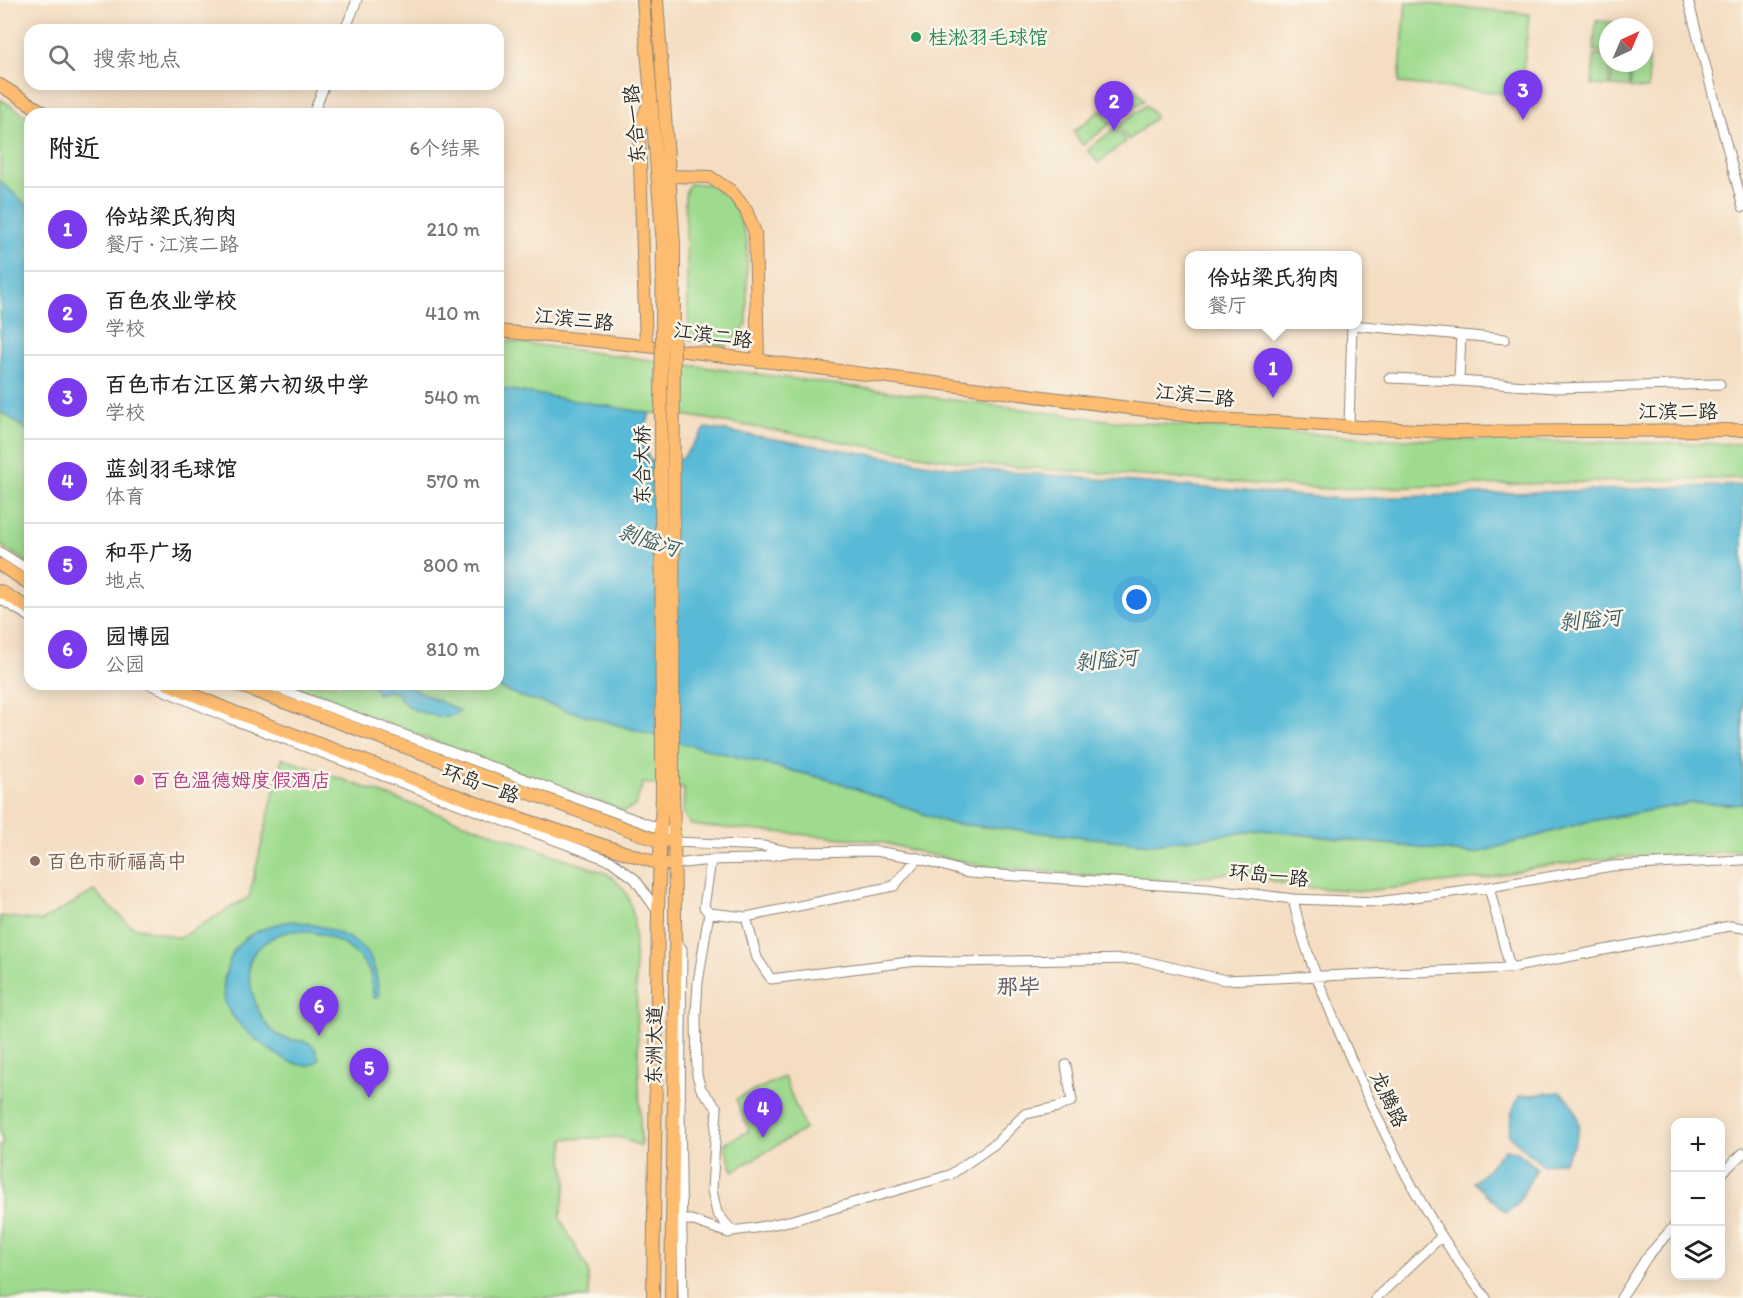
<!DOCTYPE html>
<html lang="zh">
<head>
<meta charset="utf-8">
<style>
  body { margin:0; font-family:Itim,"LXGW WenKai TC",sans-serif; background:#f6f6f6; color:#202124 }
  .controls { position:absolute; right:18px; bottom:18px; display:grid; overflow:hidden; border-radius:12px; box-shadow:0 3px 15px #0003 }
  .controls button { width:54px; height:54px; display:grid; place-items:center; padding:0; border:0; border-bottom:2px solid #e0e0e0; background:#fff; color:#202124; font:30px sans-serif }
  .compass { position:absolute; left:1599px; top:18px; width:54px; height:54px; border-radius:50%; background:#fff; box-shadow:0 3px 15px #0003; rotate:44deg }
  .you { position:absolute; left:1137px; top:600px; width:21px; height:21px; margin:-15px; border:4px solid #fff; border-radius:50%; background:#1a73e8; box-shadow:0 0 0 9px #1a73e833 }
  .badge { display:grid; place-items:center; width:39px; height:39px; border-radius:50%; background:#7c3aed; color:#fff; font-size:20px; font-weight:700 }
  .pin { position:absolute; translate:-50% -50px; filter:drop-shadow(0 2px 3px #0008) }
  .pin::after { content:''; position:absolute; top:32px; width:21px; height:18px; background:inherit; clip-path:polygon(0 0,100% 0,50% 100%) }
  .popup { position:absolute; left:1185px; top:251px; width:177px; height:78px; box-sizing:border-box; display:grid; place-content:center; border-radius:12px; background:#fff; filter:drop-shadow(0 2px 4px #0005); font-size:20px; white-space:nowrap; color:#757577 }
  .popup b { font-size:22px; color:#202124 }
  .popup::after { content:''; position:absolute; left:50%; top:100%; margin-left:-12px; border:12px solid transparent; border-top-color:#fff }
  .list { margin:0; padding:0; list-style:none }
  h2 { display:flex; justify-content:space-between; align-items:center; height:78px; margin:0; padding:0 24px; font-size:26px }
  h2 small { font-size:20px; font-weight:400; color:#757577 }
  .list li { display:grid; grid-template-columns:39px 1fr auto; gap:18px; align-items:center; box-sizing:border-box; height:84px; padding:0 24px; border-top:2px solid #e0e0e0 }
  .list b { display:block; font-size:22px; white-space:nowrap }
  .list p { margin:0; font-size:20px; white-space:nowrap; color:#757577 }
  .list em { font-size:20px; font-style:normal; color:#757577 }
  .icon { flex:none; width:33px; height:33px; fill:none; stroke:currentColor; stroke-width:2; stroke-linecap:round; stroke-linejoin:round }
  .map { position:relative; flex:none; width:1743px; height:1298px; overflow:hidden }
  .search { position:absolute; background:#fff; box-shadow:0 3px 15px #0003; left:24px; top:24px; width:480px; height:66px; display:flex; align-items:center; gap:15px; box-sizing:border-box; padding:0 21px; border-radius:18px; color:#757577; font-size:22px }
  .panel { position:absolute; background:#fff; box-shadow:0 3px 15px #0003; left:24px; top:108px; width:480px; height:582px; border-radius:18px }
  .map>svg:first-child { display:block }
</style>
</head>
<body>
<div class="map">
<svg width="1743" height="1298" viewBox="0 0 1743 1298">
  <rect width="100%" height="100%" fill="#fbf7ec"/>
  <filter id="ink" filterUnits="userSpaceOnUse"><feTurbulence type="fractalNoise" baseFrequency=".0167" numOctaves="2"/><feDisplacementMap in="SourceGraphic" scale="12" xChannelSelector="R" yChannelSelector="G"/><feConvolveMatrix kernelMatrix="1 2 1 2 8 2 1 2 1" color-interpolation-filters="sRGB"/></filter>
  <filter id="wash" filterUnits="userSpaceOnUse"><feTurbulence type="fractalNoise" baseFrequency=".008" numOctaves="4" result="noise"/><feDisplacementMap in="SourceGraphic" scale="24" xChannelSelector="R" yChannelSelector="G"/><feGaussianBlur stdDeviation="1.35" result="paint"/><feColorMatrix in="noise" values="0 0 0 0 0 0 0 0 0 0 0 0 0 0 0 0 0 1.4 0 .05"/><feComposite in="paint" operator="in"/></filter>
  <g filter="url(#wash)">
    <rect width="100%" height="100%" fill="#f4ddc1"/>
    <!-- green -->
    <path fill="#9fdb8e" stroke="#65835c" stroke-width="1.5" d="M 1406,2 L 1529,14 L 1521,95 L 1399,83 Z
      M 1596,21 L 1613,22 L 1613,27 L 1608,27 L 1608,52 L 1594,51 Z
      M 1594,55 L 1608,56 L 1608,63 L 1610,63 L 1609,86 L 1592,85 Z
      M 1644,59 L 1649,59 L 1648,89 L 1630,88 L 1632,63 L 1644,63 Z
      M 1613,63 L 1630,63 L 1629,87 L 1611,86 Z
      M 1134,87 L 1144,100 L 1116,122 L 1106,110 Z
      M 0,99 L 30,118 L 30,208 L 0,181 Z
      M 1146,105 L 1156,117 L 1129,140 L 1118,127 Z
      M 1101,110 L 1111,123 L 1083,145 L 1073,132 Z
      M 1115,128 L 1126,141 L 1098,163 L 1088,150 Z
      M 690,184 L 709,184 L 727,197 L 737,212 L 747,240 L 747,325 L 726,346 L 689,340 L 685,196 L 687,188 Z
      M 498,340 L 1113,421 L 1390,439 L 1743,444 L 1743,478 L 1330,489 L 973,464 L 683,415 L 650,413 L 498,388 Z
      M 0,411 L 30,432 L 30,564 L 0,545 Z
      M 279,684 L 490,684 L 519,696 L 686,744 L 838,782 L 948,823 L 1152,844 L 1262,830 L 1473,854 L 1586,822 L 1691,803 L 1743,804 L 1743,849 L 1698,855 L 1622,857 L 1535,867 L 1489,878 L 1364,891 L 1299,887 L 1237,872 L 1178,880 L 1136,879 L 990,867 L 922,853 L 878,841 L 691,825 L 683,814 L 684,789 L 643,783 L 635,806 L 624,811 Z
      M 282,758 L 608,874 C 627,889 630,897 634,921 L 641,1146 L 619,1137 L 564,1139 L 563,1161 L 567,1180 L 560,1218 L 588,1270 L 589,1298 L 0,1298 L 0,1146 L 3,1143 L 0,1134 L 0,916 L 42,921 L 94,891 L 131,926 L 180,938 L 249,897 Z
      M 784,1077 L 805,1129 L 733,1171 L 724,1144 L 749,1131 L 736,1099 Z"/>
    <!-- water -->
    <path fill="#58bad6" stroke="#427280" stroke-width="1.5" d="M 0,181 L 30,208 L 30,432 L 0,411 Z
      M 498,388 L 650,413 L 641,443 L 650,461 L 682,458 L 706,428 L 949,467 L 1341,499 L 1743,485 L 1743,804 L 1691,803 L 1586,822 L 1473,854 L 1262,830 L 1152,844 L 948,823 L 838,782 L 673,741 L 519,696 L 490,684 L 498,684 Z
      M 371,684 L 404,684 L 460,711 C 456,713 451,717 447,717 C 439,718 416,711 409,707 C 396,698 400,685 378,694 Z
      M 292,921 C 320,925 361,935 373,964 C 377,974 378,987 379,997 L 374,998 C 372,990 372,977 369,971 C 355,942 307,922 277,935 C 272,937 267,942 262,945 C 252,952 248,960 249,972 C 251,994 260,1026 280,1036 C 298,1046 313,1032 319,1060 C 299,1083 235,1026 227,1007 C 222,995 223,982 226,971 C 229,964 231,955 235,949 C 247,932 273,924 292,921 Z
      M 1559,1092 C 1568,1097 1570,1100 1575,1110 C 1584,1129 1575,1144 1564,1161 L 1542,1165 L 1509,1135 L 1512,1112 L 1519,1096 Z
      M 1505,1149 L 1516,1151 L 1537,1168 L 1516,1206 L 1506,1212 L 1473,1182 L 1482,1175 Z"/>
  </g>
  <g filter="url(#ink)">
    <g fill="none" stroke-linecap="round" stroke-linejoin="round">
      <defs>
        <path id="minor" d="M 1688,0 L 1743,207
          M 345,30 L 357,0
          M 313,114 L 325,84
          M 1461,335 L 1459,381 L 1555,388 L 1720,384
          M 1389,378 L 1459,381
          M 1349,426 L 1352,325 L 1505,339
          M 0,552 L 30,571
          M 0,599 L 30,617
          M 149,684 L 231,719 L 611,861 L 635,879 L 658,912
          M 266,684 L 666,831
          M 791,852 L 875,851 L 918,858 L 968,873 L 1207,888 L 1293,899 L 1377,902 L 1489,887 L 1612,866 L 1743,860
          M 675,864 L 711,860 L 752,859 L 791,852 L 763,846 L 675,842
          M 1489,887 L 1510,968 L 1730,926 L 1743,928
          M 1293,899 C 1303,947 1322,991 1341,1036 C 1380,1127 1423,1220 1486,1298
          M 709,913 L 746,917 L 757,958 L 771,979 L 917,961 L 951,962 L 1137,959 L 1225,980 L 1510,968
          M 746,917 L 894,886 L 918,858
          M 675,940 L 682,949 L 680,1114 L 683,1298
          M 1720,1175 L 1743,1153
          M 672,1219 L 691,1220 L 729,1233 L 732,1231 L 717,1213 L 712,1190 L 717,1108 L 701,1089 L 697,1075 L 696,1015 L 698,982 L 709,913 L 704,907 L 711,860
          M 732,1231 L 755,1228 L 793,1220 L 950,1175 L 996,1143 L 1025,1114 L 1058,1107 L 1072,1101 L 1066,1065
          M 1376,1298 L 1441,1237
          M 1621,1298 L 1647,1257 L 1676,1224"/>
        <path id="major" d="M 643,0 L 663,245
          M 657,0 L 674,245
          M 0,85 L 46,114
          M 669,176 L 710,177 L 731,191 L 746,210 L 755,233 L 758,361
          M 498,331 L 646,346 L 1215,419 L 1452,432 L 1743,430
          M 646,346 L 639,131 L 651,96
          M 0,565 L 30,584
          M 0,591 L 30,609
          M 168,684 L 234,712 L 498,811 L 660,864 L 675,864
          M 235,684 L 659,841 L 665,841
          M 653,1298 L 658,912 L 662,794
          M 671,1298 C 673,1130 678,961 673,793"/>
      </defs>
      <!-- minor casing -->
      <use href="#minor" stroke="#908476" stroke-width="11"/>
      <!-- major casing -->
      <use href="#major" stroke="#908476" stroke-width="14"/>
      <!-- minor -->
      <use href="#minor" stroke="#fff" stroke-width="9"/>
      <!-- major -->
      <use href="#major" stroke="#fdbc6f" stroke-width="12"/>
      <defs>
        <path id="major-bridge" d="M 673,793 L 674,245
          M 662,794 L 661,404 L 663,245"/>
      </defs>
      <!-- major-bridge casing -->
      <use href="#major-bridge" stroke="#908476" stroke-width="14" stroke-linecap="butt"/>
      <!-- major-bridge -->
      <use href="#major-bridge" stroke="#fdbc6f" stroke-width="12"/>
    </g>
  </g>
  <!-- markers -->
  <circle fill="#2e9e5b" stroke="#fbf7ec" stroke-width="2" cx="916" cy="37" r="6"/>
  <circle fill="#d1479c" stroke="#fbf7ec" stroke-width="2" cx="139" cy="780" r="6"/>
  <circle fill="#8d6e63" stroke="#fbf7ec" stroke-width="2" cx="35" cy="861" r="6"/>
  <g text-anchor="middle" stroke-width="5" stroke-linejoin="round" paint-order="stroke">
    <!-- leisure labels -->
    <g font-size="20" fill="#27864d" stroke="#fbf7ec" text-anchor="start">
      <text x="928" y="44">桂淞羽毛球馆</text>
    </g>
    <!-- street labels -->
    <g font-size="20" fill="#2b2b2b" stroke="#fbf7ec">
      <text transform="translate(634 124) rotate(-95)" y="7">东合一路</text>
      <text transform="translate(574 319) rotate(6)" y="7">江滨三路</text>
      <text transform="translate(713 335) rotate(8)" y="7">江滨二路</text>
      <text transform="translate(1195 395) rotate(6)" y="7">江滨二路</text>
      <text x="1678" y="418">江滨二路</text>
      <text transform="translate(642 465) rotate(-90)" y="7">东合大桥</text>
      <text transform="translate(481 783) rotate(20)" y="7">环岛一路</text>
      <text transform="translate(1269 875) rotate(6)" y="7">环岛一路</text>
      <text transform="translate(654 1045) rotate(-89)" y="7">东洲大道</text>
      <text transform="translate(1389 1099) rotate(65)" y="7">龙腾路</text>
    </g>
    <!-- hotel labels -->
    <g font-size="20" fill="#b23c85" stroke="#fbf7ec" text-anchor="start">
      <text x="151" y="787">百色温德姆度假酒店</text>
    </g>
    <!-- education labels -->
    <g font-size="20" fill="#785e54" stroke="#fbf7ec" text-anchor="start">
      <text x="47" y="868">百色市祈福高中</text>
    </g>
    <!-- water labels -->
    <g font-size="21" font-style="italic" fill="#3b5d67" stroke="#fbf7ec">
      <text transform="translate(649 540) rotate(18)" y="7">剥隘河</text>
      <text transform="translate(1590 620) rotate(-5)" y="7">剥隘河</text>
      <text transform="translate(1106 660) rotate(-5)" y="7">剥隘河</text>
    </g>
    <!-- quarter labels -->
    <g font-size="22" fill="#5a5365" stroke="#fbf7ec">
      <text x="1018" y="994">那毕</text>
    </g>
  </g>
</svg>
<div class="controls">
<button>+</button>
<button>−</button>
<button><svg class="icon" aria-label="layers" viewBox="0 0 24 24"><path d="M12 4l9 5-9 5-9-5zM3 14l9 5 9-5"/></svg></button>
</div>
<svg class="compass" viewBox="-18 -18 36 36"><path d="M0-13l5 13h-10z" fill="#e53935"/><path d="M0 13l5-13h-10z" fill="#757577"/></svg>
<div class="you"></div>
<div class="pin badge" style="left:1273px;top:398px">1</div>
<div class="popup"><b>伶站梁氏狗肉</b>餐厅</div>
<div class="pin badge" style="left:1114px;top:131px">2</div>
<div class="pin badge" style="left:1523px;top:120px">3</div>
<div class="pin badge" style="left:763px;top:1138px">4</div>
<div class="pin badge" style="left:369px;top:1098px">5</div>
<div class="pin badge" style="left:319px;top:1036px">6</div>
<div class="search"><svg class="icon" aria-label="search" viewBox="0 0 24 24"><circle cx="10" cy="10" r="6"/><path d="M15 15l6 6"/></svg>搜索地点</div>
<section class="panel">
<h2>附近<small>6个结果</small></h2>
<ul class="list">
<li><span class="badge">1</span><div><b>伶站梁氏狗肉</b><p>餐厅 · 江滨二路</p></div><em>210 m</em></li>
<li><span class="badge">2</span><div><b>百色农业学校</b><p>学校</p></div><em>410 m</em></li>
<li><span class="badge">3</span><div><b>百色市右江区第六初级中学</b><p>学校</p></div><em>540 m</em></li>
<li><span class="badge">4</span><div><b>蓝剑羽毛球馆</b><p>体育</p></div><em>570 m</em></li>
<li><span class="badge">5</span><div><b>和平广场</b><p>地点</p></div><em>800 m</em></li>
<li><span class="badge">6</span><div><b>园博园</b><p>公园</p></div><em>810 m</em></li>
</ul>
</section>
</div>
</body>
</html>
